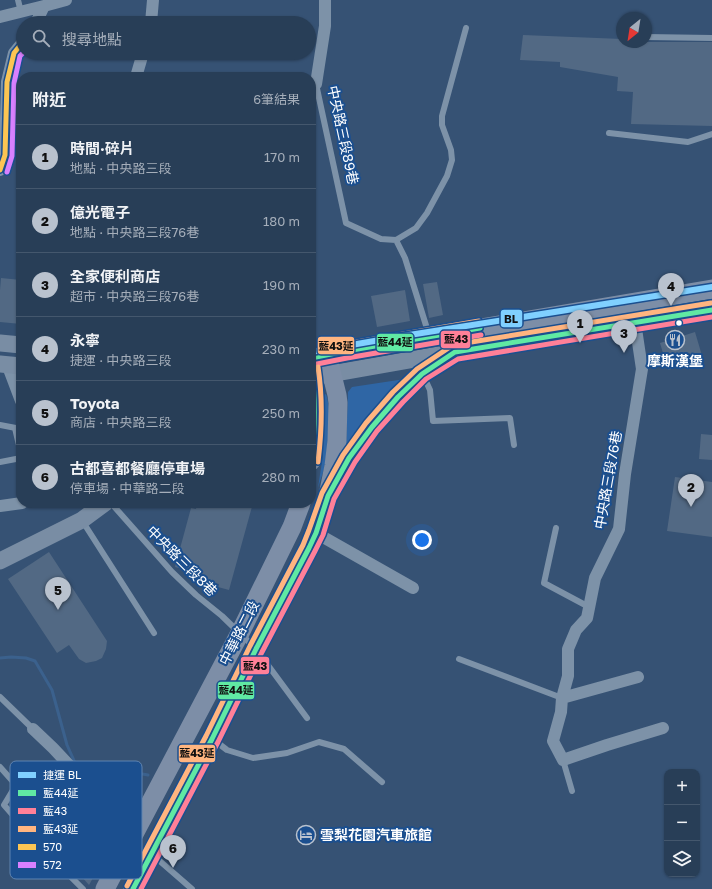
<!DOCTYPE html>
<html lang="zh-TW">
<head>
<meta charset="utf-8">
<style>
  body { margin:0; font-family:"Golos Text","Noto Sans TC",sans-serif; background:#30455d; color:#f1f3f6 }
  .controls { position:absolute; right:12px; bottom:12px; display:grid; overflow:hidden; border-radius:8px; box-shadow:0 1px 3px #0004 }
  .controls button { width:36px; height:36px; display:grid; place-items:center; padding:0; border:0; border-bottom:1px solid #44576d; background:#283e57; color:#f1f3f6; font:20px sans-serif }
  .compass { position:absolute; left:616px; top:12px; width:36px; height:36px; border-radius:50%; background:#283e57; box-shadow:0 1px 3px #0004; rotate:210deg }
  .you { position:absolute; left:422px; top:540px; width:14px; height:14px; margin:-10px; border:3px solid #fff; border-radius:50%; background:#1a73e8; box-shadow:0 0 0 6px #1a73e833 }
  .badge { display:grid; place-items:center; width:26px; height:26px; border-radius:50%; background:#b9c2ce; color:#111; font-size:13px; font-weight:700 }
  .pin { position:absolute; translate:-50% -33px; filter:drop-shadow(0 1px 2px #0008) }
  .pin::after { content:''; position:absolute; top:21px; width:14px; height:12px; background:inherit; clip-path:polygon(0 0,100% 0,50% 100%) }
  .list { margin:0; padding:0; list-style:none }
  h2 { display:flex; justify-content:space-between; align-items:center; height:52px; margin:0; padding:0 16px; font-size:17px }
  h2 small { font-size:13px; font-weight:400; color:#a5aeba }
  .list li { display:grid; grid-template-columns:26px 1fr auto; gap:12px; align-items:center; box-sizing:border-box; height:64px; padding:0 16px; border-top:1px solid #44576d }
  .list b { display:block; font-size:15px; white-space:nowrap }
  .list p { margin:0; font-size:13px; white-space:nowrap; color:#a5aeba }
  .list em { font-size:13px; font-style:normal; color:#a5aeba }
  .icon { flex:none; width:22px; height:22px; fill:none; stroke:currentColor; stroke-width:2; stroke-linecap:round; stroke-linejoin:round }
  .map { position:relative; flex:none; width:712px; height:889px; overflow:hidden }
  .search { position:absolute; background:#283e57; box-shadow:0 1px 3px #0004; left:16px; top:16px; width:300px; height:44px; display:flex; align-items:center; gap:10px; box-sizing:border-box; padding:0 14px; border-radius:22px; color:#a5aeba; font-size:15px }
  .panel { position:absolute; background:#283e57; box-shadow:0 1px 3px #0004; left:16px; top:72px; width:300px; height:436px; border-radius:16px }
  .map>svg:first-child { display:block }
</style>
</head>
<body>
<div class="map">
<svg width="712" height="889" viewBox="0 0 712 889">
  <rect width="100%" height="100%" fill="#365274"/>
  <!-- green -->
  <path fill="#2f66a5" d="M 405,379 L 346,446 L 348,392 L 352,387 Z
    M 326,394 C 332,410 328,446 325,464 C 324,472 320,480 318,488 L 323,455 L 323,424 L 322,396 Z"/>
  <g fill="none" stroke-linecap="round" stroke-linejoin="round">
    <!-- stream -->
    <path stroke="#3b618d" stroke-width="3" d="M 0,658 L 11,657 L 26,658 L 35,661 L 52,690 L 67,745 L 76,765
      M 79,769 L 105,778 L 131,772 L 148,775"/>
  </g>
  <!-- building -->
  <path fill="#526984" d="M 523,35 L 622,39 L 622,42 L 712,42 L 712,126 L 631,124 L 633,92 L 617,91 L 618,77 L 560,67 L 560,62 L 520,60 Z
    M 1,278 L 21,280 L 21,324 L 0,322 L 0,290 Z
    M 437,282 L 443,315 L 429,318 L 423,284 Z
    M 405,290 L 410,321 L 377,327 L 371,296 Z
    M 695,332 L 703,359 L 668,370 L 660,343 Z
    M 701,434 L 712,435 L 712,460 L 699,459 Z
    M 675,477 L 712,482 L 712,537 L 667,531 Z
    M 197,503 L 253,503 L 229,590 L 218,587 L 219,584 L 203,580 L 205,575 L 175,567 L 191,508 L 196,509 Z
    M 49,552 L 107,641 L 106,649 L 102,658 L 96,661 L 86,663 L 79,659 L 69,645 L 57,653 L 8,579 Z
    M 89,794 L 130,816 L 107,860 L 104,858 L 89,885 L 51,842 L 63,831 L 67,835 Z"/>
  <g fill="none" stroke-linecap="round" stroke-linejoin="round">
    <!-- lane -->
    <path stroke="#7d92a8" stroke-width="6" d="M 18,0 L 21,12
      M 646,37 L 712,38
      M 316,84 L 346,223 L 381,239 L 396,240 L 416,228 L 427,213 L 447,176 L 452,160 L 451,150 L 442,125 L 442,116 L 466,28
      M 609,133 L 688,142 L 712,134
      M 396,240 L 405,258 L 429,335
      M 423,375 L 430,390 L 433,421 L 510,418 L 514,445
      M 0,425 L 21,429
      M 15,428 L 21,454
      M 0,462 L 21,458
      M 111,503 L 172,572 L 196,595 L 222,616 L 256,649 L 307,718
      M 83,522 L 154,633
      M 556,528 L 544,583 L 589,607
      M 459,659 L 562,698
      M 0,697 L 33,729
      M 214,740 L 227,750 L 253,758 L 287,753 L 319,742 L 344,749 L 382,782
      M 563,760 L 572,791
      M 0,767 L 16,785 L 4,805 L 39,845 L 83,889
      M 154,856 L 192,889"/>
    <!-- street -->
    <path stroke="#7d92a8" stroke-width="12" d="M 0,17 L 44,6 L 66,0
      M 36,23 L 44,6
      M 151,23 L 153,0
      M 136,77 L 143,53
      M 316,84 L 325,26 L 325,0
      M 0,170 L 5,155 L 7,82 L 14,53 L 23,42
      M 631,303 L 635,322 L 642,369 L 625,474 L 619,529 L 595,578 L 587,618 L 576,630 L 568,649 L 568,676 L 562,698 L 561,712 L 553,741 L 563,760 L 607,745 L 663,728
      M 7,364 L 21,401
      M 0,506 L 22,503
      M 316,533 L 413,588
      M 562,698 L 638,677
      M 33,729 L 53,748 L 83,780 L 146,811"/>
    <!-- secondary -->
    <path stroke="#798da4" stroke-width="17" d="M 0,343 L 21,345
      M 0,364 L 21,366
      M 319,376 L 455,352
      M 0,561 L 82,520 L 105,503"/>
    <!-- primary -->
    <path stroke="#7d8ea7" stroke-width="19" d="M 311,358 L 346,351 L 712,289
      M 311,368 C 317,401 316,428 311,461
      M 336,483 L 349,458 L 372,427 L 398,397 L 422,374 L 455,352 L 712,310
      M 105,889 L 240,633 L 292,527 L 301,503
      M 133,889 L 212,739 L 256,649 L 316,533 L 328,496 L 334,466 L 337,441 L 338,403 L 337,395 L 327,355"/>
    <defs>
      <path id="bus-1" d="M 311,358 L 346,351 L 480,328
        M 311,368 C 316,399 315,430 311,461
        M 133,889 L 212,739 L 256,649 L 309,548 L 316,533 L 328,496 L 349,458 L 372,427 L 398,397 L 422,374 L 455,352 L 712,310"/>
      <path id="bus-2" d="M 312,365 L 347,358 L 481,335
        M 141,889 L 218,742 L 262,652 L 315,551 L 323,535 L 334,499 L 355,462 L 377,431 L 403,402 L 426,379 L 458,359 L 712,317"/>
      <path id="bus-3" d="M 311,351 L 345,344 L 479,321
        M 318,367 C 323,399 322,430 318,462
        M 127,886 L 206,736 L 250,646 L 303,545 L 309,530 L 322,493 L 343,455 L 366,423 L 393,392 L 417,369 L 453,345 L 711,303"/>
      <path id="bus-4" d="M 0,170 L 5,155 L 7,82 L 14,53 L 23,42"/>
      <path id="bus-5" d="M 7,172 L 12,156 L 14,83 L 20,56 L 23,53"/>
    </defs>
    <!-- bus-1 casing -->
    <use href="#bus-1" stroke="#1b4f8f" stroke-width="8"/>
    <!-- bus-2 casing -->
    <use href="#bus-2" stroke="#1b4f8f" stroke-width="8"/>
    <!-- bus-3 casing -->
    <use href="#bus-3" stroke="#1b4f8f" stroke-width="8"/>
    <!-- bus-4 casing -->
    <use href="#bus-4" stroke="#1b4f8f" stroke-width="8"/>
    <!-- bus-5 casing -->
    <use href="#bus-5" stroke="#1b4f8f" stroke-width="8"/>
    <!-- bus-1 -->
    <use href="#bus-1" stroke="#60e9a3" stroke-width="5"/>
    <!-- bus-2 -->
    <use href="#bus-2" stroke="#ff8098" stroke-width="5"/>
    <!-- bus-3 -->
    <use href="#bus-3" stroke="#ffb580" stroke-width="5"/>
    <!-- bus-4 -->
    <use href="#bus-4" stroke="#fcc553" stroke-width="5"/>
    <!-- bus-5 -->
    <use href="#bus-5" stroke="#d880ff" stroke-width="5"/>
    <defs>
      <path id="metro-1" d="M 311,352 L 403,336 L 712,287"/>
    </defs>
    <!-- metro-1 casing -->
    <use href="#metro-1" stroke="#1b4f8f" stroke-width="9"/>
    <!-- metro-1 -->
    <use href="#metro-1" stroke="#80d0ff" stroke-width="6"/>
  </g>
  <!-- icons -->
  <defs>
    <symbol id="restaurant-ring" viewBox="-11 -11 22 22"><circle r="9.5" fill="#1b4f8f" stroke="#b9c2ce" stroke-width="1.5"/><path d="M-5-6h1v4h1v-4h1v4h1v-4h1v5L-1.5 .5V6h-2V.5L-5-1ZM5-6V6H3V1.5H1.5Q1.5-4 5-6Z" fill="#b9c2ce"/></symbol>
    <symbol id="hotel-ring" viewBox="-11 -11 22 22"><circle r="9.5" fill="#1b4f8f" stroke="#b9c2ce" stroke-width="1.5"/><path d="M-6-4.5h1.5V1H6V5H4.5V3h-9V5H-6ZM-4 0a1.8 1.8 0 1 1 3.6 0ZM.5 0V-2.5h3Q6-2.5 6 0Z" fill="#b9c2ce"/></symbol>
  </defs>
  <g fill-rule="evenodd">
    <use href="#restaurant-ring" x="664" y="329" width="22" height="22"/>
    <use href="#hotel-ring" x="295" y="824" width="22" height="22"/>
  </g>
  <!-- markers -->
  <circle fill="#fff" stroke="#1b4f8f" stroke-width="1.5" cx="679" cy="323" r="3.5"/>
  <g text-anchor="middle" stroke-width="4" stroke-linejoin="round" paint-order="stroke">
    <!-- street labels -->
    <g font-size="14" fill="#fff" stroke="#1b4f8f">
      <text transform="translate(343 135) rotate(78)" y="5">中央路三段89巷</text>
      <text transform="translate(608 480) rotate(-80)" y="5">中央路三段76巷</text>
      <text transform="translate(182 561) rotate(45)" y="5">中央路三段8巷</text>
      <text transform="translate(239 633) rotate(-63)" y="5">中華路二段</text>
    </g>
    <!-- poi labels -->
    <g font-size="14" font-weight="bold" fill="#fff" stroke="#1b4f8f">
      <text x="675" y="366">摩斯漢堡</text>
      <text x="320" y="840" text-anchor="start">雪梨花園汽車旅館</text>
    </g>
  </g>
  <!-- legend -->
  <rect x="10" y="761" width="132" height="118" rx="6" fill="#1b4f8f" stroke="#5f84b1" stroke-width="1"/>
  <rect x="18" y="772" width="18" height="6" fill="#80d0ff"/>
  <rect x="18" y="790" width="18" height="6" fill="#60e9a3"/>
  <rect x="18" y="808" width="18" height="6" fill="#ff8098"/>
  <rect x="18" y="826" width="18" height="6" fill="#ffb580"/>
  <rect x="18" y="844" width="18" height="6" fill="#fcc553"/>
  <rect x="18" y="862" width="18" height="6" fill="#d880ff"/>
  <g font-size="11" fill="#fff">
    <text x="43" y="779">捷運 BL</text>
    <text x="43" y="797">藍44延</text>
    <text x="43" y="815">藍43</text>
    <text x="43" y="833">藍43延</text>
    <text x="43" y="851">570</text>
    <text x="43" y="869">572</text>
  </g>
  <g stroke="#1b4f8f" stroke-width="1.5">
    <rect x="500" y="309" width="23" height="19" rx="4" fill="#80d0ff"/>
    <rect x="440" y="330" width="31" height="19" rx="4" fill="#ff8098"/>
    <rect x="376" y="333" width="38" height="19" rx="4" fill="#60e9a3"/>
    <rect x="317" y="336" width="38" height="19" rx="4" fill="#ffb580"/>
    <rect x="240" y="656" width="30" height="19" rx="4" fill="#ff8098"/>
    <rect x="217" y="681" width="38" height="19" rx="4" fill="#60e9a3"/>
    <rect x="178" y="744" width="38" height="19" rx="4" fill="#ffb580"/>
  </g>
  <g font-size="11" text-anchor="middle" font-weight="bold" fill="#111">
    <text x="511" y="323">BL</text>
    <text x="456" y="343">藍43</text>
    <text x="395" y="346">藍44延</text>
    <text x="336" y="350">藍43延</text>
    <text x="255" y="670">藍43</text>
    <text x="236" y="694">藍44延</text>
    <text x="197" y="757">藍43延</text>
  </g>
</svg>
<div class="controls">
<button>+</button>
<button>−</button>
<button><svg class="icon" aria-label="layers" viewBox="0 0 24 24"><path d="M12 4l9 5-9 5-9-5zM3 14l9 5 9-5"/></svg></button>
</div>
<svg class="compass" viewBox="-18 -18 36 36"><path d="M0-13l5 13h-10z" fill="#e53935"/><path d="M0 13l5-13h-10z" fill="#a5aeba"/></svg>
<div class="you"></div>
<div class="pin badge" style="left:580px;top:343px">1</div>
<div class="pin badge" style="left:691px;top:507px">2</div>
<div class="pin badge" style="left:624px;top:353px">3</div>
<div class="pin badge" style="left:671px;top:306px">4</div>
<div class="pin badge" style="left:58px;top:610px">5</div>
<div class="pin badge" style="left:173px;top:868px">6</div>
<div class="search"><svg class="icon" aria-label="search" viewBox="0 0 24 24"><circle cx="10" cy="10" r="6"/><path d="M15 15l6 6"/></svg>搜尋地點</div>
<section class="panel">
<h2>附近<small>6筆結果</small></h2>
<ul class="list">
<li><span class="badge">1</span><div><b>時間·碎片</b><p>地點 · 中央路三段</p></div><em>170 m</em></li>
<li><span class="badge">2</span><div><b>億光電子</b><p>地點 · 中央路三段76巷</p></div><em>180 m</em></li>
<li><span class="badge">3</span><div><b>全家便利商店</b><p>超市 · 中央路三段76巷</p></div><em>190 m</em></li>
<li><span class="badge">4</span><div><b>永寧</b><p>捷運 · 中央路三段</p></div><em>230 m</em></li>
<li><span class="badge">5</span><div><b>Toyota</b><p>商店 · 中央路三段</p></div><em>250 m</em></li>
<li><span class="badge">6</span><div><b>古都喜都餐廳停車場</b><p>停車場 · 中華路二段</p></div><em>280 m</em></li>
</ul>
</section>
</div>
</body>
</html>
